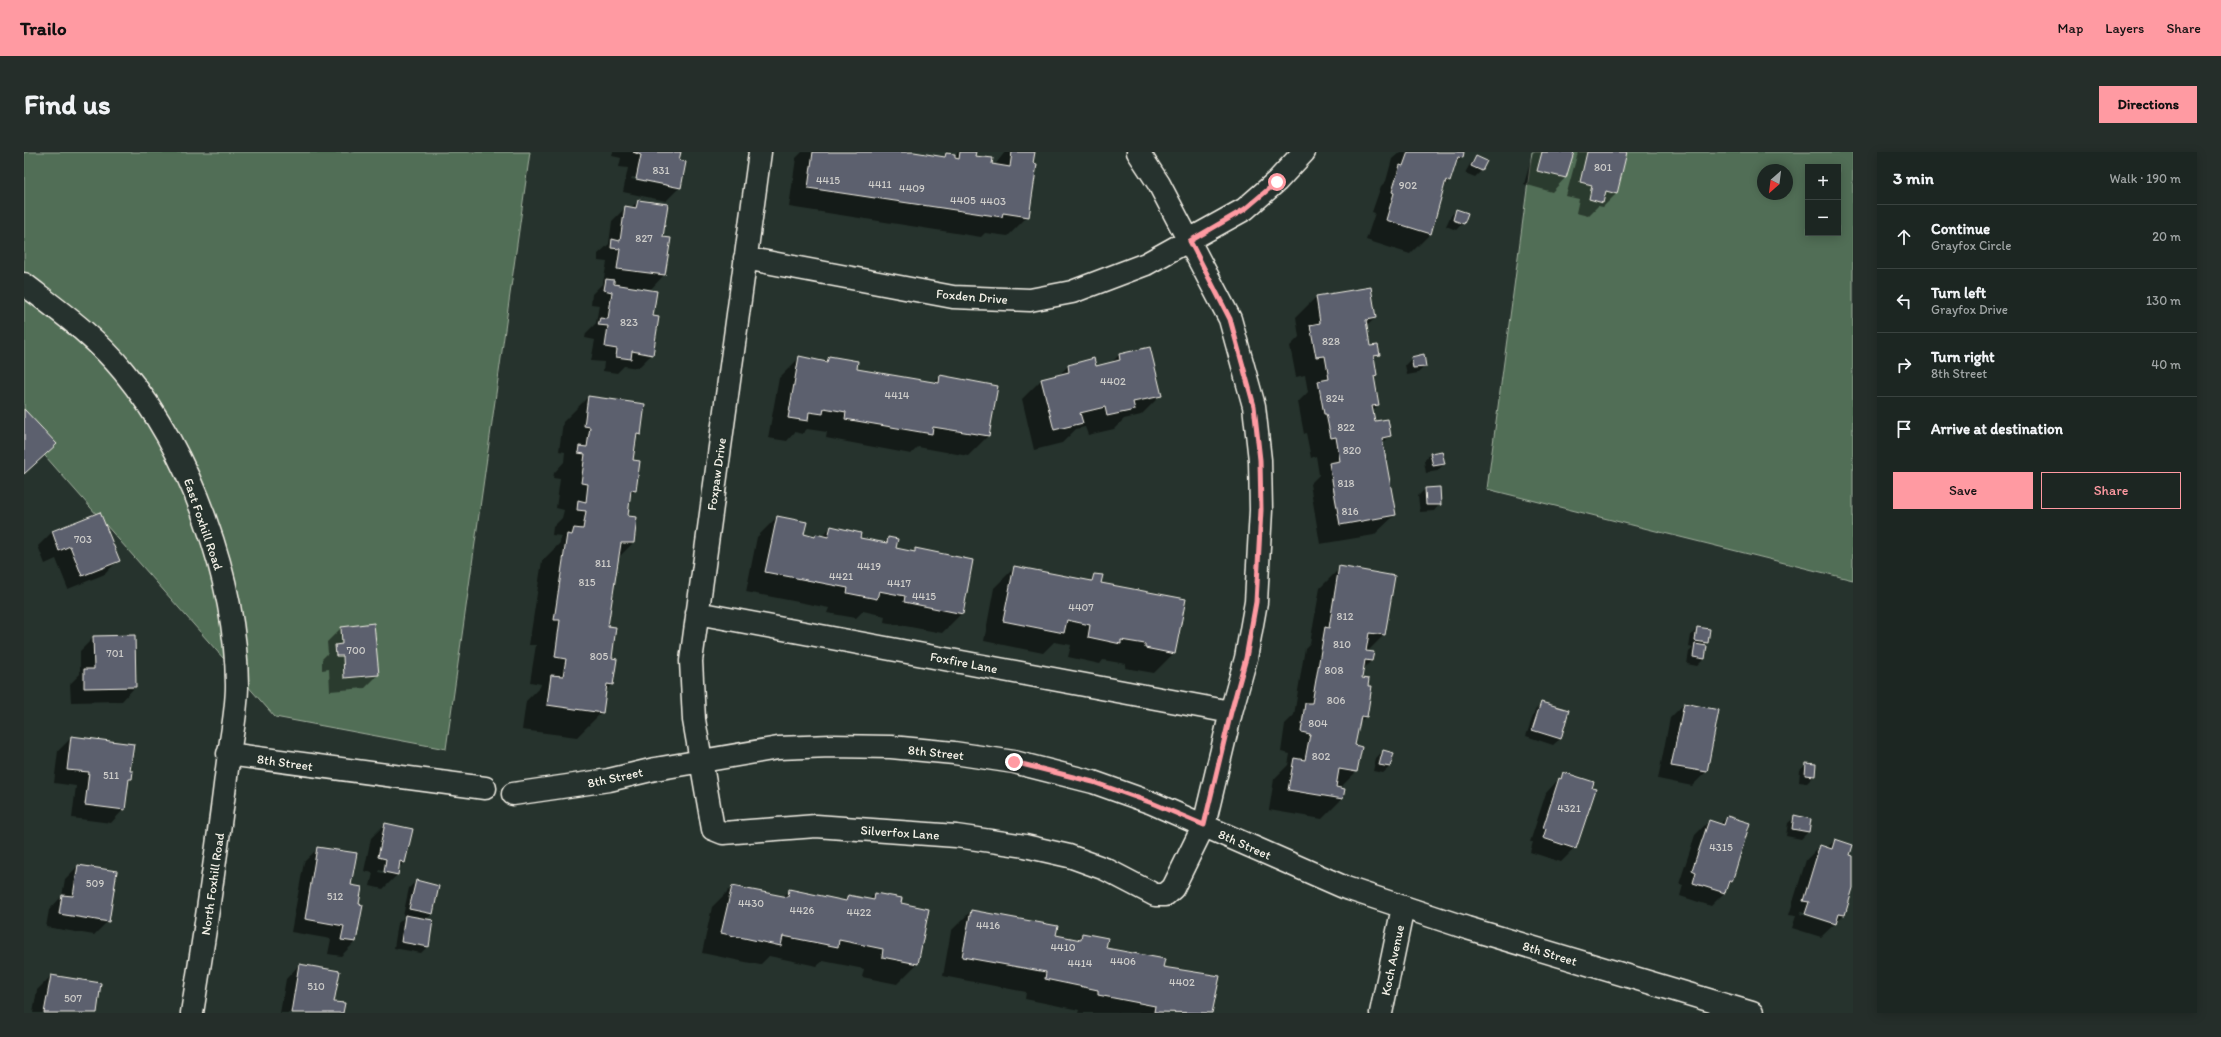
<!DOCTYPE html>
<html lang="en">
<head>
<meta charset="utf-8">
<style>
  body { margin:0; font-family:Itim,sans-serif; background:#252e2a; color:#f1f3f6 }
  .controls { position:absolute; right:12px; top:12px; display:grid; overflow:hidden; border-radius:0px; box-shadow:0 2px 10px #0003 }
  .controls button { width:36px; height:36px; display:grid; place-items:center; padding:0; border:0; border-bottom:1px solid #3a4340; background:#1c2622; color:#f1f3f6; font:20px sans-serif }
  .compass { position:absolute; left:1733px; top:12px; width:36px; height:36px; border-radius:50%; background:#1c2622; box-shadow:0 2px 10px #0003; rotate:208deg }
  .stop { position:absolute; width:12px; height:12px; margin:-9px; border:3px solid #ff9aa2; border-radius:50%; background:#fff }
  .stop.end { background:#ff9aa2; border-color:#fff; box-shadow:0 1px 4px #0008 }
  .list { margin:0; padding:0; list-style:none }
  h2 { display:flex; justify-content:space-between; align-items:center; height:52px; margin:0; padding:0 16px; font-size:17px }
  h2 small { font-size:13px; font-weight:400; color:#a0a5a5 }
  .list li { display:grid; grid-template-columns:26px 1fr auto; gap:12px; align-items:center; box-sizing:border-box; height:64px; padding:0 16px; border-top:1px solid #3a4340 }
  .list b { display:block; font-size:15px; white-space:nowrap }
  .list p { margin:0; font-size:13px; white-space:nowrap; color:#a0a5a5 }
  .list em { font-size:13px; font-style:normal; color:#a0a5a5 }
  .actions { display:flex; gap:8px; padding:12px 16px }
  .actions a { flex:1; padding:9px 0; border:1px solid #ff9aa2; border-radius:0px; text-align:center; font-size:14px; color:#ff9aa2 }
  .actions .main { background:#ff9aa2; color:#111 }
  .icon { flex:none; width:22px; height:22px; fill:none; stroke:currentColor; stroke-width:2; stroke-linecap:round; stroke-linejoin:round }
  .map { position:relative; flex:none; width:1829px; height:861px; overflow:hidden; border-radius:0px }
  header { display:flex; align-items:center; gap:24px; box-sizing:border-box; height:56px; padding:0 20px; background:#ff9aa2; color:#111 }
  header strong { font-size:19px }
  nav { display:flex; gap:22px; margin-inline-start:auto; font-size:14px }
  .intro { display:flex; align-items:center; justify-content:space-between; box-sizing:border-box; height:96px; padding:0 24px }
  h1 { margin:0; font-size:28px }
  .button { padding:10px 18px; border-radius:0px; background:#ff9aa2; color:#111; font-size:14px; font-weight:700 }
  main { display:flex; gap:24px; padding:0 24px }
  aside { flex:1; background:#1c2622; border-radius:0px; box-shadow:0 2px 10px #0003 }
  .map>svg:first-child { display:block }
</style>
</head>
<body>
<header>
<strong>Trailo</strong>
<nav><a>Map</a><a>Layers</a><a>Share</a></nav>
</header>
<div class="intro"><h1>Find us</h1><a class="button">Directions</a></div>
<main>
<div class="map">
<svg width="1829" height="861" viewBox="0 0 1829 861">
  <rect width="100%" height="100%" fill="#26332d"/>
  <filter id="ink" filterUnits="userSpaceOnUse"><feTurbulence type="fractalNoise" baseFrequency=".025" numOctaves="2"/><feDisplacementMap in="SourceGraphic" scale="8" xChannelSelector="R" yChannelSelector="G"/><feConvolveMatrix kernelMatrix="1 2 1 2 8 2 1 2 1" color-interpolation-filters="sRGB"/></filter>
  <g filter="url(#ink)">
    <!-- green -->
    <path fill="#516e56" stroke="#a2b09f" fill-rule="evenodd" d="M 0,0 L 506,0 L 422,597 L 251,565 L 0,280 Z
      M 1508,0 L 1829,0 L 1829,428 L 1463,337 ZM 1784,15 L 1814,15 L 1814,81 L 1784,81 ZM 1739,18 L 1763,18 L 1763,42 L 1739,42 Z"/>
    <!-- shadow -->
    <path fill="#0007" fill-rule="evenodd" d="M 589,0 L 656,0 L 654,9 L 656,35 L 642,49 L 599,40 L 604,16 L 595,15 L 597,6 L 588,4 ZM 608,25 L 647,32 L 647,35 L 607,27 Z
      M 778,0 L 884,0 L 918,5 L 922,2 L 931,3 L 934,0 L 951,0 L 950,5 L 970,14 L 981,0 L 1010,0 L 1004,64 L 984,84 L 961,81 L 957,85 L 765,55 L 772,6 Z
      M 1376,0 L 1439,0 L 1438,6 L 1430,13 L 1425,29 L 1419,36 L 1406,82 L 1386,102 L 1342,88 L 1351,61 L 1348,60 L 1357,34 L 1362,29 L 1368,7 Z
      M 1509,0 L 1549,0 L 1541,26 L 1528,40 L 1500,32 Z
      M 1554,0 L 1602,0 L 1593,41 L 1579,55 L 1574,54 L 1564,64 L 1552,61 L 1555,47 L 1542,44 Z
      M 1452,5 L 1458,18 L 1451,25 L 1441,21 L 1446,12 Z
      M 614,49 L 638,86 L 646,87 L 640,123 L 627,137 L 608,134 L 628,164 L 628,202 L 614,216 L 600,214 L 593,221 L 579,219 L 580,210 L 567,209 L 571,188 L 561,186 L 562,181 L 572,171 L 575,153 L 567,152 L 568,142 L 579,131 L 583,110 L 574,109 L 574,102 L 585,92 L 588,69 L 602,55 L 607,56 Z
      M 1432,58 L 1439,71 L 1432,78 L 1422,74 L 1426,65 Z
      M 1346,136 L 1351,166 L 1342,175 L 1346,195 L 1355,202 L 1349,208 L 1352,222 L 1349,225 L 1354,253 L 1348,259 L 1350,270 L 1366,284 L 1358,292 L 1371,363 L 1350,383 L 1296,392 L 1286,332 L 1295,323 L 1292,304 L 1287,306 L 1282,281 L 1280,282 L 1274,250 L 1284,240 L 1281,223 L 1272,225 L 1266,194 L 1275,185 L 1272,165 L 1292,145 Z
      M 1095,203 L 1137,243 L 1117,263 L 1100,267 L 1090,277 L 1064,283 L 1061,275 L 1052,277 L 1038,291 L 1010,298 L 998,247 L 1018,227 L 1034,224 L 1044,214 L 1071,215 L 1087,211 Z
      M 805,205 L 832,217 L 910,231 L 917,224 L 973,234 L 964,284 L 944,304 L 894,295 L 887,302 L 802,286 L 803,280 L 783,277 L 778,282 L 771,280 L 763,289 L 744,286 L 755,226 L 775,206 L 800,210 Z
      M 1388,206 L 1401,214 L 1394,221 L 1383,223 L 1381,213 Z
      M 564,245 L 616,282 L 611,288 L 608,308 L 611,338 L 605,344 L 602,365 L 609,391 L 594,406 L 583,475 L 588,532 L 581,540 L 578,560 L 553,585 L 498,578 L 502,549 L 516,535 L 517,532 L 506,530 L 512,493 L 505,493 L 518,409 L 536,391 L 537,384 L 528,383 L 529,375 L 538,366 L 540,358 L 532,356 L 536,327 L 529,326 L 530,321 L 540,310 L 541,300 L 535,299 L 539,270 Z
      M 1406,302 L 1420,312 L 1413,319 L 1402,321 L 1400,309 Z
      M 1401,337 L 1416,352 L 1410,359 L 1396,360 L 1394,344 Z
      M 75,361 L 94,408 L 81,422 L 44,437 L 32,407 L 21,412 L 14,394 L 28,380 Z
      M 753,365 L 779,383 L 790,386 L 792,383 L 798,384 L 807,375 L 835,387 L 859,392 L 865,386 L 871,397 L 888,400 L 892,397 L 938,461 L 918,481 L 860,470 L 861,464 L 839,459 L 832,466 L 803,461 L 805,456 L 722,440 L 733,385 Z
      M 990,416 L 1064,430 L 1071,423 L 1076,432 L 1150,501 L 1130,521 L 1101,516 L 1102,512 L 1079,508 L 1076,512 L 1044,505 L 1047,493 L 1030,490 L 1019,501 L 960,489 L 970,436 Z
      M 1316,416 L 1370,425 L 1360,483 L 1343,500 L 1347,509 L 1338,518 L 1336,527 L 1342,564 L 1334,572 L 1330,594 L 1332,620 L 1315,637 L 1320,638 L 1318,647 L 1298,667 L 1245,658 L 1250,627 L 1264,613 L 1266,602 L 1257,600 L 1261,572 L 1270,563 L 1281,496 L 1286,491 L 1296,436 Z
      M 317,476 L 354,523 L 341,536 L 306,539 L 305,517 L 298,518 L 298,507 L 304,501 L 303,490 Z
      M 1674,476 L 1683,490 L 1679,495 L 1682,495 L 1680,507 L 1673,514 L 1663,512 L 1665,500 L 1669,496 L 1665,495 L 1667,483 Z
      M 70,485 L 111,535 L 98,549 L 47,550 L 46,532 L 56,522 L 56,499 Z
      M 1518,551 L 1544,559 L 1536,587 L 1529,593 L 1502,584 L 1511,558 Z
      M 1660,552 L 1694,559 L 1682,620 L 1668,634 L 1634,627 L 1646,566 Z
      M 48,585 L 105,619 L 107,627 L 103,631 L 100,657 L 87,671 L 48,666 L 52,634 L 30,631 L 34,599 Z
      M 1359,599 L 1366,615 L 1359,621 L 1349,619 L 1352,606 Z
      M 1783,612 L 1791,613 L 1790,624 L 1783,631 L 1775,630 L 1776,618 Z
      M 1540,621 L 1551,696 L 1537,710 L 1506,700 L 1509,690 L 1506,690 L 1522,641 Z
      M 1703,665 L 1707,729 L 1701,740 L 1687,754 L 1656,744 L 1659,733 L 1655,732 L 1671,683 L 1685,669 L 1696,672 Z
      M 1771,665 L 1784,680 L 1777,687 L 1762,684 L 1764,671 Z
      M 361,672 L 380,710 L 374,717 L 373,723 L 359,737 L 346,734 L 349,721 L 340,719 L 347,686 ZM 355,718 L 366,721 L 365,722 L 354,720 Z
      M 1811,688 L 1825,704 L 1829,705 L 1829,733 L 1820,763 L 1797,785 L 1768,776 L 1772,764 L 1765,763 L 1782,708 L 1796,694 L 1803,696 ZM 1777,760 L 1808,770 L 1807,771 L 1776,762 Z
      M 294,696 L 331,790 L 317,804 L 304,802 L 307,787 L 267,780 L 280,710 Z
      M 54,714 L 84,769 L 70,783 L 22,775 L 25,758 L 38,744 L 41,727 Z
      M 392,729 L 414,734 L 408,762 L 402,768 L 404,794 L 397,801 L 370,796 L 374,771 L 382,764 L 379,764 L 385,736 Z
      M 708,735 L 759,745 L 766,738 L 819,749 L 824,744 L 845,748 L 851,742 L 876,751 L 893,812 L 873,832 L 838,825 L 840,817 L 799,809 L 793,814 L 745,804 L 736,813 L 678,801 L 688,755 Z
      M 947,759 L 1031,784 L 1052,788 L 1058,782 L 1081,797 L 1138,816 L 1194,824 L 1187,861 L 1054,861 L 1055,858 L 1001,847 L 1002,840 L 919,824 L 927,779 Z
      M 275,813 L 309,851 L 318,861 L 256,861 L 262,827 Z
      M 27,824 L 72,861 L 9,861 L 13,838 Z"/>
    <!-- building -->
    <path fill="#5c616e" stroke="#f4f1e8" d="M 609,0 L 657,0 L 655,8 L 662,10 L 657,36 L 612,27 L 617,3 Z
      M 789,0 L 890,0 L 921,5 L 922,1 L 931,2 L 931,6 L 935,7 L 936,0 L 952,0 L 951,4 L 969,6 L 968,12 L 986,15 L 988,0 L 1011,0 L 1009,11 L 1013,12 L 1005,65 L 979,61 L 978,65 L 784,36 Z
      M 1384,0 L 1440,0 L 1439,6 L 1434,5 L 1426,30 L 1422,28 L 1407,82 L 1362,68 L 1370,41 L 1368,40 L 1376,13 L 1379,14 Z
      M 1518,0 L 1550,0 L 1542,26 L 1513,19 Z
      M 1563,0 L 1603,0 L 1593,42 L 1582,39 L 1579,51 L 1565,47 L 1568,33 L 1556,30 Z
      M 1452,4 L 1463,9 L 1458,19 L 1447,14 Z
      M 614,48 L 644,52 L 639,85 L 647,86 L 641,123 L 593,117 L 596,97 L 587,96 L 588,87 L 596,89 L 601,54 L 612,56 Z
      M 1432,57 L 1444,61 L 1440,72 L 1429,68 Z
      M 582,127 L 590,128 L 590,132 L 633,139 L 629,164 L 635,165 L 629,203 L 608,199 L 607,207 L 592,205 L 593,197 L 581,195 L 584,174 L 574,173 L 576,166 L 584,167 L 588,140 L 580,138 Z
      M 1347,135 L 1352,166 L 1342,168 L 1346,194 L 1354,193 L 1356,203 L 1350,204 L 1353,223 L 1350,224 L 1355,253 L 1348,254 L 1351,269 L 1364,267 L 1367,284 L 1358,286 L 1372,363 L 1316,373 L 1305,311 L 1316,309 L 1312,285 L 1307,286 L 1302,262 L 1300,262 L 1294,229 L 1305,227 L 1301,204 L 1292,205 L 1286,173 L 1296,171 L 1292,144 Z
      M 1126,195 L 1138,244 L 1109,250 L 1111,258 L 1083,264 L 1081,255 L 1056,261 L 1059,271 L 1030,278 L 1017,227 L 1045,220 L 1044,213 L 1070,206 L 1072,214 L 1096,208 L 1095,202 Z
      M 1400,202 L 1402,215 L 1389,216 L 1387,205 Z
      M 775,204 L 803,210 L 805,204 L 834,209 L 833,217 L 915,231 L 916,223 L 974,234 L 965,284 L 909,275 L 908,282 L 821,267 L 822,260 L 800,256 L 799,262 L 785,260 L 784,269 L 764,266 Z
      M 564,244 L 621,252 L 617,283 L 613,282 L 609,308 L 616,309 L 612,339 L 607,338 L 604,364 L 613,365 L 610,391 L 597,391 L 584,474 L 592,475 L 588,506 L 593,507 L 589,533 L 583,532 L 579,561 L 523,553 L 527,523 L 539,524 L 542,507 L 531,505 L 536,468 L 530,468 L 543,382 L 548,383 L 550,376 L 559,377 L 562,359 L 553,358 L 554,348 L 562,350 L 564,332 L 557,331 L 561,302 L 554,301 L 555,294 L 563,295 L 566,275 L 560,274 Z
      M 0,257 L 33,292 L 0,322 Z
      M 1418,299 L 1421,312 L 1409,314 L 1406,301 Z
      M 1416,335 L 1417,353 L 1402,353 L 1401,336 Z
      M 76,360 L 96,409 L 58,424 L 46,394 L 35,399 L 28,379 Z
      M 753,364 L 783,370 L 780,382 L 791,385 L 792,382 L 804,385 L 807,374 L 837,381 L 836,386 L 863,391 L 864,385 L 874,387 L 872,396 L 891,400 L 891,396 L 949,408 L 939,462 L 880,450 L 881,444 L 855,439 L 853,447 L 823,441 L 824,436 L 741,420 Z
      M 990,414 L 1068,429 L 1070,422 L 1079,423 L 1077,431 L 1162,447 L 1151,502 L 1121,496 L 1121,492 L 1097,488 L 1097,492 L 1064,485 L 1066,473 L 1043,468 L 1040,481 L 979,469 Z
      M 1315,414 L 1371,424 L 1361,483 L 1345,481 L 1342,499 L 1350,500 L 1348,509 L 1341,508 L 1338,526 L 1345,527 L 1344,534 L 1348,534 L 1343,565 L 1337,564 L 1331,593 L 1338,595 L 1333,620 L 1315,617 L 1312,635 L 1321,637 L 1319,647 L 1264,638 L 1270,606 L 1281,608 L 1286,582 L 1277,580 L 1281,551 L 1288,551 L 1301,475 L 1305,476 Z
      M 350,471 L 355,523 L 320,526 L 319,504 L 312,504 L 311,493 L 318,492 L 317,475 Z
      M 1673,475 L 1686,477 L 1684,491 L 1671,489 Z
      M 111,483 L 112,535 L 60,536 L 60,517 L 70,517 L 69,484 Z
      M 1671,492 L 1683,494 L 1681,507 L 1669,505 Z
      M 1517,550 L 1545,558 L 1537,587 L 1508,578 Z
      M 1660,551 L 1695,558 L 1683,620 L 1647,614 Z
      M 47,584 L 110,592 L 106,619 L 109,619 L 108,627 L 105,627 L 101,658 L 61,653 L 65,620 L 43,618 Z
      M 1359,598 L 1370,601 L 1366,615 L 1355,613 Z
      M 1782,611 L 1792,612 L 1791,624 L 1781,623 Z
      M 1539,620 L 1570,630 L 1568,636 L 1572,637 L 1552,697 L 1519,686 L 1522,677 L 1519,676 L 1535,626 L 1537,627 Z
      M 1770,663 L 1787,667 L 1785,680 L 1768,677 Z
      M 1703,664 L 1726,671 L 1708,730 L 1705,729 L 1701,741 L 1669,731 L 1672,720 L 1668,718 L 1685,668 L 1700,673 Z
      M 361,671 L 389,677 L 381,711 L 376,709 L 374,723 L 360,720 L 362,707 L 354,705 Z
      M 1811,687 L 1829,693 L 1826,703 L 1829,704 L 1829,736 L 1821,763 L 1815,762 L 1812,772 L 1781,762 L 1785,750 L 1779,749 L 1796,693 L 1808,697 Z
      M 293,695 L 333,701 L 327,733 L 338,735 L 335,752 L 339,753 L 332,790 L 317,788 L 320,774 L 281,767 Z
      M 54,713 L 93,719 L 85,770 L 35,762 L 38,743 L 49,744 Z
      M 392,728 L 415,734 L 409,762 L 385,757 Z
      M 708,734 L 764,745 L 765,737 L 822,749 L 824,743 L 850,748 L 851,741 L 878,746 L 877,751 L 905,757 L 894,812 L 858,805 L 859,797 L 815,788 L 814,795 L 759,784 L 757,794 L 697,781 Z
      M 947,758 L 1034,774 L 1032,783 L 1057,788 L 1058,781 L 1084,786 L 1082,796 L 1141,807 L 1139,815 L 1196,824 L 1188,861 L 1130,860 L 1131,854 L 1074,843 L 1074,838 L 1021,827 L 1022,820 L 938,805 Z
      M 381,763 L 409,768 L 405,795 L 377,790 Z
      M 275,812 L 316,819 L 310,850 L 321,851 L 319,861 L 267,861 Z
      M 27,823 L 77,831 L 73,861 L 20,861 Z"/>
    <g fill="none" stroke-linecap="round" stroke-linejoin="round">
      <defs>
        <path id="minor" d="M 736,0 L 667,509 L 670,568 L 689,677 L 699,681 L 792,674 L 932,684 L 1001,694 L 1045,704 L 1081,717 L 1131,743 L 1141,743 L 1149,736 L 1180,673 L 1207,560 L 1222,506 L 1232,450 L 1237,358 L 1236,308 L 1230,254 L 1206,167 L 1135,32 L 1114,0
          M 721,106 L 929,145 L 1006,148 L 1048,140 L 1122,112 L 1221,57 L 1253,29 L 1280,0
          M 0,132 C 35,159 72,185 100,220 C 167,302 212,427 213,533 C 213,561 206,590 203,617 C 193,699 181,780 168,861
          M 673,461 L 1207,560
          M 204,602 L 461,636
          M 489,642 L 585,628 L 631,617 L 754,596 L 807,594 L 867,595 L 930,601 L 990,610 L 1069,630 L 1128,651 L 1322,736 L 1443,776 L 1728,861
          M 1357,861 L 1379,755"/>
      </defs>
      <!-- minor casing -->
      <use href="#minor" stroke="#f4f1e8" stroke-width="25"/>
      <!-- minor -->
      <use href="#minor" stroke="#26332d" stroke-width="22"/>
    </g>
  </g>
  <g fill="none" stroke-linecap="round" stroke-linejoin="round" filter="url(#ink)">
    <!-- route -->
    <path stroke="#ff9aa2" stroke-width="5" d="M 990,610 L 1069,630 L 1128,651 L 1180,673 L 1207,560 L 1222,506 L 1232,450 L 1237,358 L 1236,308 L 1230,254 L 1206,167 L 1166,89 L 1221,57 L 1253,30"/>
  </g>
  <g text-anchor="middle" stroke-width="3.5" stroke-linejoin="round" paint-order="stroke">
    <!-- number labels -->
    <g font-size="11" fill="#cecdca">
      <text x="1579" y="19">801</text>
      <text x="637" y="22">831</text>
      <text x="804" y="32">4415</text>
      <text x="856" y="36">4411</text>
      <text x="1384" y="37">902</text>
      <text x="888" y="40">4409</text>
      <text x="939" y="52">4405</text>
      <text x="969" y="53">4403</text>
      <text x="620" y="90">827</text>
      <text x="605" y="174">823</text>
      <text x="1307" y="193">828</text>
      <text x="1089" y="233">4402</text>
      <text x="873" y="247">4414</text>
      <text x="1311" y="250">824</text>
      <text x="1322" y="279">822</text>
      <text x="1328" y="302">820</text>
      <text x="1322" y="335">818</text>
      <text x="1326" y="363">816</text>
      <text x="59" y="391">703</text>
      <text x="579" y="415">811</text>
      <text x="845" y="418">4419</text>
      <text x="817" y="428">4421</text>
      <text x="563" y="434">815</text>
      <text x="875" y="435">4417</text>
      <text x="900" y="448">4415</text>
      <text x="1057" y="459">4407</text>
      <text x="1321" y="468">812</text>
      <text x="1318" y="496">810</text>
      <text x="332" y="502">700</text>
      <text x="91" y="505">701</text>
      <text x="575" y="508">805</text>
      <text x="1310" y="522">808</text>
      <text x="1312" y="552">806</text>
      <text x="1294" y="575">804</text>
      <text x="1297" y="608">802</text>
      <text x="87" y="627">511</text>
      <text x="1545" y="660">4321</text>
      <text x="1697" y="699">4315</text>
      <text x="71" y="735">509</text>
      <text x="311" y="748">512</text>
      <text x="727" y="755">4430</text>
      <text x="778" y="762">4426</text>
      <text x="835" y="764">4422</text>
      <text x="964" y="777">4416</text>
      <text x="1039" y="799">4410</text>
      <text x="1099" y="813">4406</text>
      <text x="1056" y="815">4414</text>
      <text x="1158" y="834">4402</text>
      <text x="292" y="838">510</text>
      <text x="49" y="850">507</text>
    </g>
    <!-- street labels -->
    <g font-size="13" fill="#f4f1e8" stroke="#26332d">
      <text transform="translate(948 144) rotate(5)" y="5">Foxden Drive</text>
      <text transform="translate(692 322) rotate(-82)" y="5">Foxpaw Drive</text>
      <text transform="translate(180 372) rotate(71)" y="5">East Foxhill Road</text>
      <text transform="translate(940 510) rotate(11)" y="5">Foxfire Lane</text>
      <text transform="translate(912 600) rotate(6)" y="5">8th Street</text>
      <text transform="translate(261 610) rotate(8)" y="5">8th Street</text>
      <text transform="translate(591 625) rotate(-12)" y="5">8th Street</text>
      <text transform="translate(876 680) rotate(4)" y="5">Silverfox Lane</text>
      <text transform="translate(1221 692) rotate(24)" y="5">8th Street</text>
      <text transform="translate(188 732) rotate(-82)" y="5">North Foxhill Road</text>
      <text transform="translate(1526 801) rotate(17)" y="5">8th Street</text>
      <text transform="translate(1368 808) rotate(-78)" y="5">Koch Avenue</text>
    </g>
  </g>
</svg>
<div class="controls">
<button>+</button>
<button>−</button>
</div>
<svg class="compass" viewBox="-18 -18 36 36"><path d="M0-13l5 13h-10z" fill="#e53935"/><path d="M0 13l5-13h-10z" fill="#a0a5a5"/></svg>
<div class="stop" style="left:1253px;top:30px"></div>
<div class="stop end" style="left:990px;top:610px"></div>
</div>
<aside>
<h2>3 min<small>Walk · 190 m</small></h2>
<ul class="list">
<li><svg class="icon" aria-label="ahead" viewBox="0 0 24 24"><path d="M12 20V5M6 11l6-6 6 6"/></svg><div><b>Continue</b><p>Grayfox Circle</p></div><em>20 m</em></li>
<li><svg class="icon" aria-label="left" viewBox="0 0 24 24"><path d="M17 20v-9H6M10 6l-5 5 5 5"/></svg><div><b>Turn left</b><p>Grayfox Drive</p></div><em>130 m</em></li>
<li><svg class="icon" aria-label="right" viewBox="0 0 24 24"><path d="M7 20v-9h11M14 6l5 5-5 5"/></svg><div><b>Turn right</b><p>8th Street</p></div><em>40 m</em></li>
<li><svg class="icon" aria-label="arrive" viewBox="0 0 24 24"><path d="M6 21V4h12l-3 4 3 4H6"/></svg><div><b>Arrive at destination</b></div></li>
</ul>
<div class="actions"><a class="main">Save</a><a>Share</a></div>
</aside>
</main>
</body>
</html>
